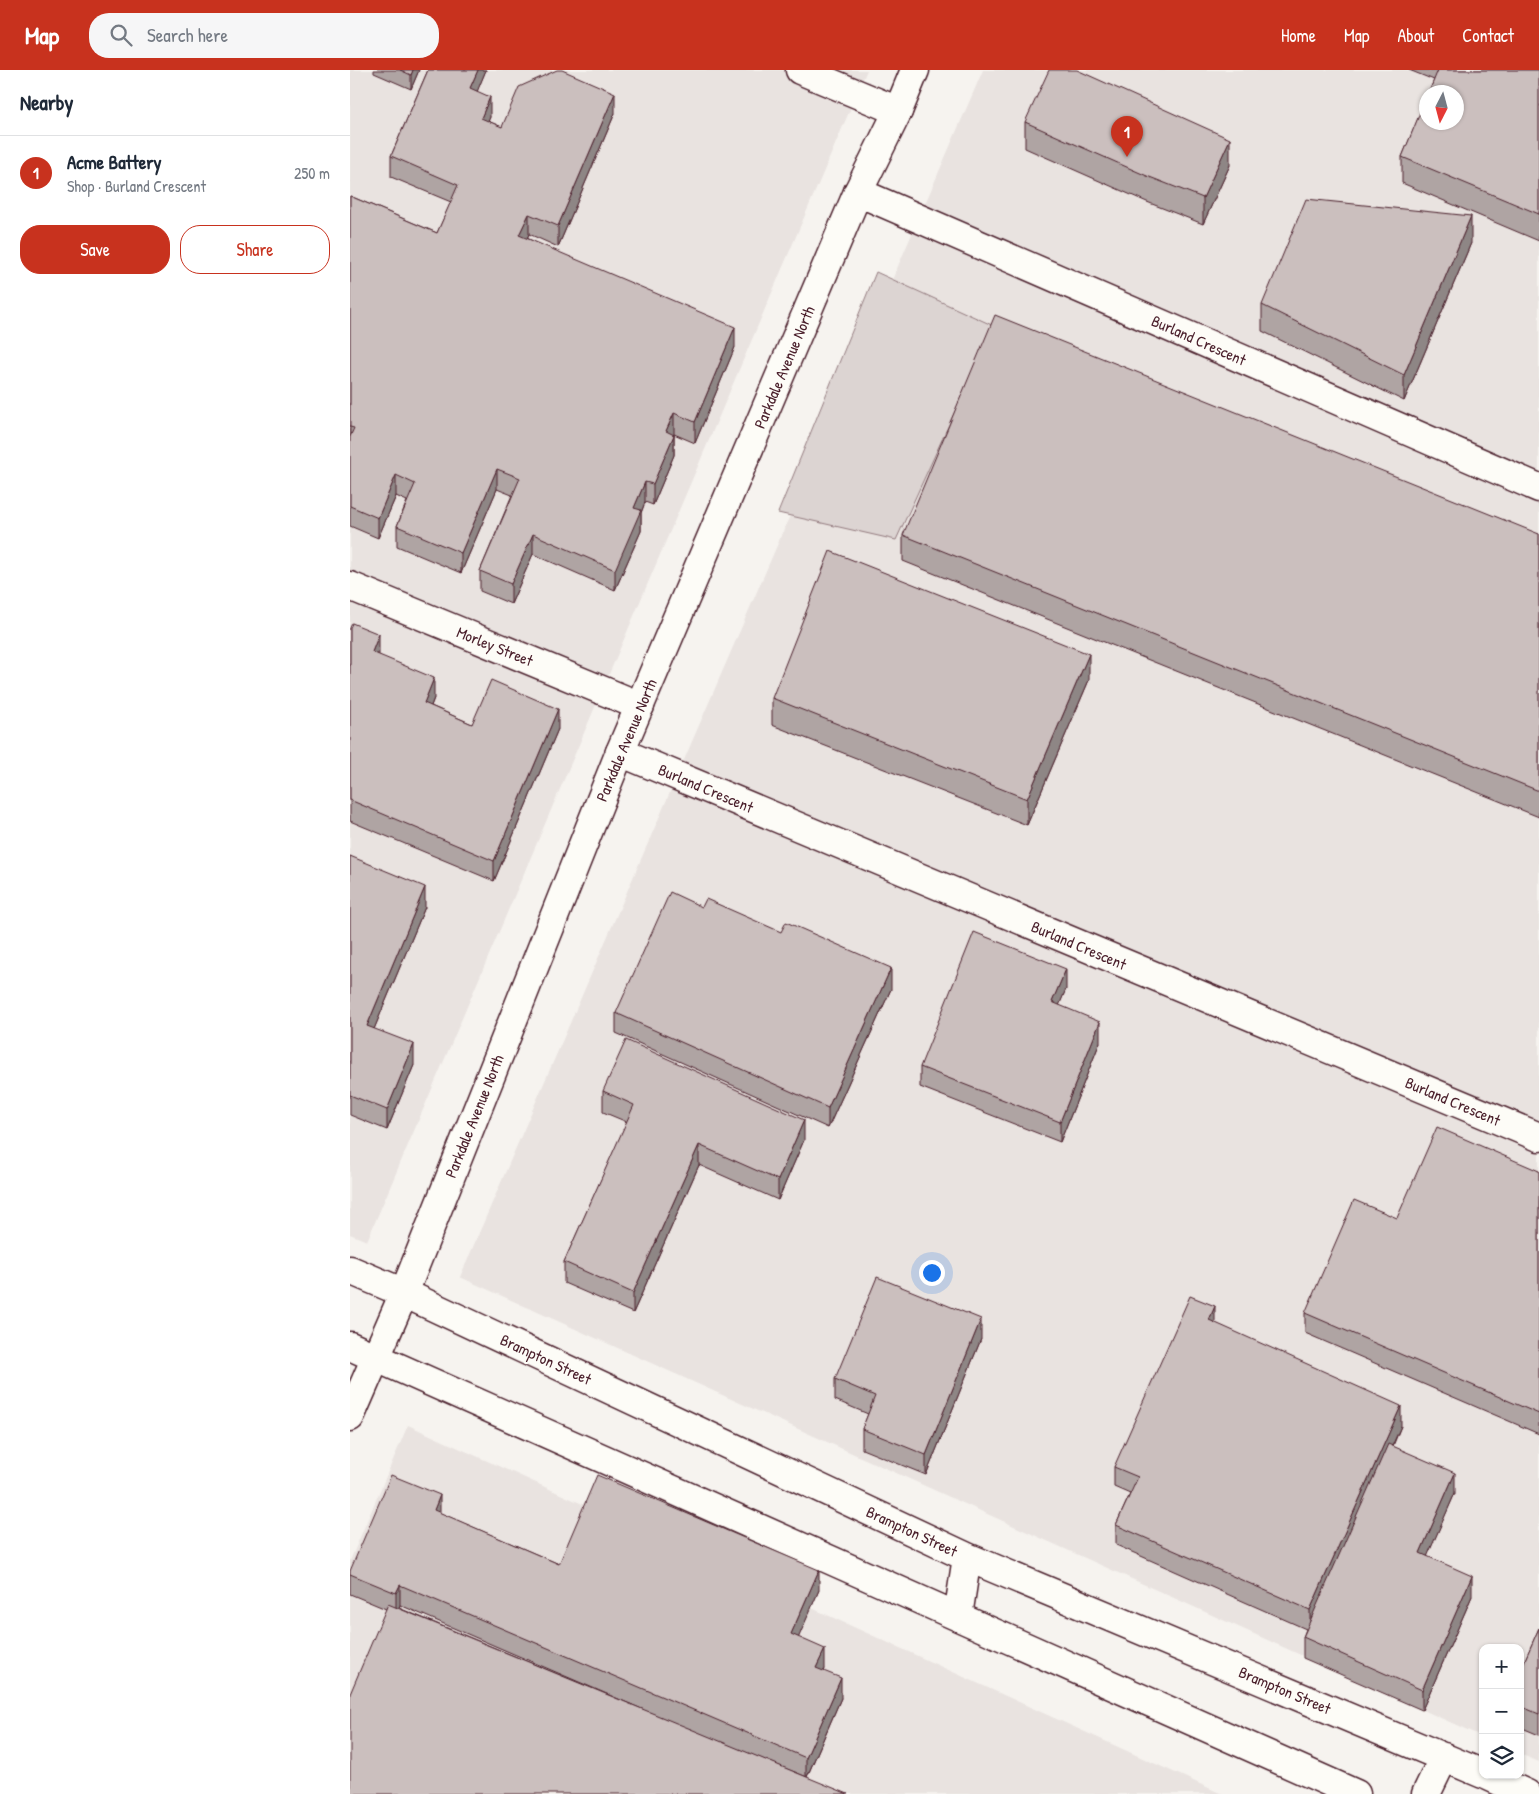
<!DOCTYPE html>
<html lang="en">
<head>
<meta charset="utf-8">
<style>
  body { margin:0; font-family:"Patrick Hand",sans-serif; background:#f6f6f7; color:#1f2937 }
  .controls { position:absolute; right:15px; bottom:15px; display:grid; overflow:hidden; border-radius:10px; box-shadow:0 1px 4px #0004 }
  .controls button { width:45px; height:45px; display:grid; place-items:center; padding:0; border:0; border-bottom:1px solid #e0e1e3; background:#fff; color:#1f2937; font:25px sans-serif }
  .compass { position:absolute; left:1069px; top:15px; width:45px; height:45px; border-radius:50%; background:#fff; box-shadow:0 1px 4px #0004; rotate:186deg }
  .you { position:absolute; left:581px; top:1202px; width:18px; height:18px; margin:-12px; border:4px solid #fff; border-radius:50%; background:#1a73e8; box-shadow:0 0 0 8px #1a73e833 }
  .badge { display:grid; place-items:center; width:32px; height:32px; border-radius:50%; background:#c8321e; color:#fff; font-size:16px; font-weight:700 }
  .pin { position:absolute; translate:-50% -41px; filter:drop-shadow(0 1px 2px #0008) }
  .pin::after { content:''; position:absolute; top:26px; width:18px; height:15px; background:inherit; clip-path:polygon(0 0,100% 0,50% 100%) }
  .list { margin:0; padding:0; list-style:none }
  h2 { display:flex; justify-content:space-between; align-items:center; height:65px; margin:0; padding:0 20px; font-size:21px }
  h2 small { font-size:16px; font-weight:400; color:#747a83 }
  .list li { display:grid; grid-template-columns:32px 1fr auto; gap:15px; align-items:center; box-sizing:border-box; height:75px; padding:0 20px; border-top:1px solid #e0e1e3 }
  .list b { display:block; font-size:19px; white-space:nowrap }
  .list p { margin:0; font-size:16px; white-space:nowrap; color:#747a83 }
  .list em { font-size:16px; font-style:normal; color:#747a83 }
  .actions { display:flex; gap:10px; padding:15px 20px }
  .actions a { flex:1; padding:11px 0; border:1px solid #c8321e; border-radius:20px; text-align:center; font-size:18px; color:#c8321e }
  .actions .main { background:#c8321e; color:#fff }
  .icon { flex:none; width:28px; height:28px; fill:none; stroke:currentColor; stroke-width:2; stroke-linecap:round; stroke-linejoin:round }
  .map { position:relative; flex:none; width:1189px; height:1724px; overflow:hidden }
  header { display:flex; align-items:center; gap:30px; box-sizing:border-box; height:70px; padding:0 25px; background:#c8321e; color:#fff }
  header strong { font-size:24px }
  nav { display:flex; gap:28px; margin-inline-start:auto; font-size:18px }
  .search { width:350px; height:45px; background:#f6f6f7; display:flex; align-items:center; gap:12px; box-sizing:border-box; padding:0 18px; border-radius:20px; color:#747a83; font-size:19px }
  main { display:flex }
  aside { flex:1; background:#fff }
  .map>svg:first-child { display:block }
</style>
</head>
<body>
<header>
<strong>Map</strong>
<div class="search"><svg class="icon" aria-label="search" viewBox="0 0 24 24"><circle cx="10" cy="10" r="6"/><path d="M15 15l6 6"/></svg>Search here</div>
<nav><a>Home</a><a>Map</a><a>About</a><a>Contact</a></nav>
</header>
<main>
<aside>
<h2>Nearby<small></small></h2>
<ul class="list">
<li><span class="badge">1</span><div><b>Acme Battery</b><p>Shop · Burland Crescent</p></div><em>250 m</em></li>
</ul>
<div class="actions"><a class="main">Save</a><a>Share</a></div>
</aside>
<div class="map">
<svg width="1189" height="1724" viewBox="0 0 1189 1724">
  <rect width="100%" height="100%" fill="#f6f3ef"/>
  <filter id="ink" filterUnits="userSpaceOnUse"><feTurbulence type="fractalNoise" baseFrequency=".02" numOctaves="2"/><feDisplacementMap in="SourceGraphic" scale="10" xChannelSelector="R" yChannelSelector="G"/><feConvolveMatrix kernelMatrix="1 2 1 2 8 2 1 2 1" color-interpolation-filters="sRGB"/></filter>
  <g filter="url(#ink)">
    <!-- built -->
    <path fill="#e9e3e0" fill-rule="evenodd" d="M 0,0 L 517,0 L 17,1171 L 0,1164 Z
      M 633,0 L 1189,0 L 1189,1692 L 1170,1684 L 1170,1578 L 1133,1578 L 1133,1667 L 110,1207 ZM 1076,22 L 1106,22 L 1106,52 L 1076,52 Z
      M 58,1355 L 872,1724 L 0,1724 L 0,1491 Z"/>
    <!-- green -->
    <path fill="#dcd4d2" stroke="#937a7e" d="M 526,202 L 644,256 L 546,470 L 428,443 Z"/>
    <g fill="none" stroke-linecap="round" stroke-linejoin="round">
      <defs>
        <path id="minor" d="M 450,0 L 548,41
          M 508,122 L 1189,418
          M 0,516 L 290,636
          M 270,682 L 1189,1067"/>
        <path id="tertiary" d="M 0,1200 L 54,1223 L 617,1487 L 1133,1704
          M 0,1276 L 1006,1724
          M 608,1546 L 617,1487
          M 1136,1705 L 1177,1724
          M 1076,1724 L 1094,1687"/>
        <path id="secondary" d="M 0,1347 L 54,1223 L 270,682 L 508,122 L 548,41 L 565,0"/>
      </defs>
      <!-- minor casing -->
      <use href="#minor" stroke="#4a1f2b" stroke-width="31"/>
      <!-- tertiary casing -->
      <use href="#tertiary" stroke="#4a1f2b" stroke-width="31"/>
      <!-- secondary casing -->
      <use href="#secondary" stroke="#4a1f2b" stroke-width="31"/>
      <!-- minor -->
      <use href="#minor" stroke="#fdfcf7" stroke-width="28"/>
      <!-- tertiary -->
      <use href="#tertiary" stroke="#fdfcf7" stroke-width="28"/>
      <!-- secondary -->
      <use href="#secondary" stroke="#fdfcf7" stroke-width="28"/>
    </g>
    <!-- wall -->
    <path fill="#afa4a3" stroke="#4a1f2b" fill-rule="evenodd" d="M 24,0 L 69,0 L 61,19 L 24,3 Z
      M 78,0 L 136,0 L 127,21 L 140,47 L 138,51 L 152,57 L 265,43 L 208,177 L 179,164 L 177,168 L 385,277 L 345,373 L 324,364 L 324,385 L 303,435 L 295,432 L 291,443 L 291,461 L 265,520 L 183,484 L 161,534 L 130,521 L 130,501 L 162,425 L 147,419 L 111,503 L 47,476 L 47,456 L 57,431 L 46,426 L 28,468 L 0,456 L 0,126 L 87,163 L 101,132 L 41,107 L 41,86 Z
      M 1059,0 L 1189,0 L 1189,171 L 1052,113 L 1052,87 L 1084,10 Z
      M 675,52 L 880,95 L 853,154 L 797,132 L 675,78 Z
      M 1121,173 L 1054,331 L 912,261 L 912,235 Z
      M 1189,464 L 1189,747 L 553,491 L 553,465 Z
      M 0,558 L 29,585 L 84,628 L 81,636 L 122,654 L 208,659 L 144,811 L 0,751 Z
      M 739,610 L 677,755 L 422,655 L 422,628 Z
      M 0,786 L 75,837 L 24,959 L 64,995 L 37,1060 L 0,1045 Z
      M 541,919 L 478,1058 L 266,963 L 266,943 Z
      M 716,919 L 709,935 L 750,972 L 710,1072 L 570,1017 L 570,997 Z
      M 253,1021 L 454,1070 L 428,1130 L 349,1095 L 283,1243 L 214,1213 L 214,1192 L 277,1052 L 253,1042 Z
      M 1189,1101 L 1189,1364 L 955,1263 L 955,1243 L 1047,1148 Z
      M 865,1253 L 1051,1356 L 1043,1376 L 1105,1423 L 1077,1486 L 1122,1526 L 1072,1640 L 953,1588 L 953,1567 L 956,1559 L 766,1475 L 766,1455 L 780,1424 L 764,1417 L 764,1397 Z
      M 631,1269 L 576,1405 L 512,1379 L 512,1359 L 518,1344 L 485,1330 L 485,1309 Z
      M 90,1443 L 209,1494 L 469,1520 L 448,1567 L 475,1599 L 474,1601 L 491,1628 L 457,1707 L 36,1539 L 0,1524 L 0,1501 ZM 50,1535 L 294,1640 L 49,1538 Z
      M 1189,1558 L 1189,1665 L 1170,1657 L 1170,1601 Z"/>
    <!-- shaded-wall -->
    <path fill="#8e8685" stroke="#4a1f2b" d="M 63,0 L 69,0 L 61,19 L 61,5 Z
      M 128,0 L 136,0 L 120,39 L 120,18 Z
      M 265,23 L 265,43 L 208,177 L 208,156 Z
      M 140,27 L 140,47 L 131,69 L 131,48 Z
      M 880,69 L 880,95 L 853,154 L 853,128 Z
      M 179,144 L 179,164 L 169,186 L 169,165 Z
      M 1121,146 L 1121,173 L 1054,331 L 1054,305 Z
      M 385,257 L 385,277 L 345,373 L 345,352 Z
      M 324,343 L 324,364 L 316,381 L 316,361 Z
      M 324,365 L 324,385 L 303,435 L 303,414 Z
      M 147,399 L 147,419 L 111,503 L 111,483 Z
      M 46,405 L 46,426 L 28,468 L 28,448 Z
      M 295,412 L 295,432 L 291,443 L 291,461 L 265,520 L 265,500 L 284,438 Z
      M 183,464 L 183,484 L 161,534 L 161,514 Z
      M 29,564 L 29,584 L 22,602 L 22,582 Z
      M 739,584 L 739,610 L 677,755 L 677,729 Z
      M 84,608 L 84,628 L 74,654 L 74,633 Z
      M 208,639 L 208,659 L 144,811 L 144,791 Z
      M 75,817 L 75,837 L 17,976 L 17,956 Z
      M 541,898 L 541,919 L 478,1058 L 478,1038 Z
      M 716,899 L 716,919 L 702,953 L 702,932 Z
      M 750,952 L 750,972 L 710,1072 L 710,1052 Z
      M 64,974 L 64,995 L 37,1060 L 37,1040 Z
      M 454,1050 L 454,1070 L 428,1130 L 428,1110 Z
      M 349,1075 L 349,1095 L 283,1243 L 283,1223 Z
      M 865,1236 L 865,1257 L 859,1250 Z
      M 631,1249 L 631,1269 L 576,1405 L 576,1385 Z
      M 1051,1336 L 1051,1356 L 960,1561 L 960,1540 Z
      M 1105,1403 L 1105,1423 L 1070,1503 L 1070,1483 Z
      M 90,1425 L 90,1446 L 84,1440 Z
      M 469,1500 L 469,1520 L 441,1585 L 441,1564 Z
      M 1122,1506 L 1122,1526 L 1072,1640 L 1072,1620 Z
      M 50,1515 L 50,1535 L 46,1544 L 46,1523 Z
      M 475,1579 L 475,1599 L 466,1618 L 466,1598 Z
      M 491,1608 L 491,1628 L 456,1709 L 456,1688 Z"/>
    <!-- building -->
    <path fill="#cbbfbe" stroke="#4a1f2b" d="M 50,0 L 63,0 L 61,5 Z
      M 78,0 L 128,0 L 120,18 L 140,27 L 131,48 L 152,57 L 169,17 L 207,0 L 212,0 L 265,23 L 208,156 L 179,144 L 169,165 L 385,257 L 345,352 L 324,343 L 316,361 L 324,365 L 303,414 L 295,412 L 284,438 L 291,440 L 265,500 L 183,464 L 161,514 L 130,501 L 170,408 L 147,399 L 111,483 L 47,456 L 65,414 L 46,405 L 28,448 L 0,436 L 0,367 L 4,358 L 0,357 L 0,126 L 87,163 L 108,115 L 41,86 Z
      M 699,0 L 727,0 L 880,69 L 853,128 L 797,106 L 675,52 Z
      M 1088,0 L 1189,0 L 1189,144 L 1052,87 L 1076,28 L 1076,52 L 1106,52 L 1106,22 L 1079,22 Z
      M 956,129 L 1121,146 L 1054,305 L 912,235 Z
      M 645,245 L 1189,464 L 1189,721 L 553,465 Z
      M 480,481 L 739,584 L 677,729 L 422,628 Z
      M 2,553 L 29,564 L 22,582 L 84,608 L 74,633 L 122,654 L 141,610 L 208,639 L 144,791 L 0,730 L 0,558 Z
      M 0,786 L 75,817 L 17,956 L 64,974 L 37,1040 L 0,1025 Z
      M 320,822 L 352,837 L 356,829 L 431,862 L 436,852 L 541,898 L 478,1038 L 266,943 Z
      M 624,862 L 716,899 L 702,932 L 750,952 L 710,1052 L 570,997 Z
      M 276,970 L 454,1050 L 428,1110 L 349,1075 L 283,1223 L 214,1192 L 284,1035 L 253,1021 Z
      M 1087,1057 L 1189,1101 L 1189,1344 L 955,1243 L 1004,1130 L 1047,1148 Z
      M 527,1207 L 631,1249 L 576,1385 L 512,1359 L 525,1326 L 485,1309 Z
      M 840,1226 L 865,1236 L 859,1250 L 1051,1336 L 960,1540 L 766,1455 L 788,1407 L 764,1397 Z
      M 1038,1374 L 1105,1403 L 1070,1483 L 1122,1506 L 1072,1620 L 953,1567 Z
      M 41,1405 L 90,1425 L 84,1440 L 209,1494 L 247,1405 L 469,1500 L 441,1564 L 475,1579 L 466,1598 L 491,1608 L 456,1688 L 50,1515 L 46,1523 L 0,1504 L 0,1501 Z
      M 38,1534 L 498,1724 L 0,1724 L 0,1624 Z
      M 1189,1558 L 1189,1644 L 1170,1636 L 1170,1601 Z"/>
  </g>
  <g text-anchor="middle" stroke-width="4" stroke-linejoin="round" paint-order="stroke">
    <!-- street labels -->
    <g font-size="16" fill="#4a1f2b" stroke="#fdfcf7">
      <text transform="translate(849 270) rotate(24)" y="6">Burland Crescent</text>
      <text transform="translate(434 297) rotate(-67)" y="6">Parkdale Avenue North</text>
      <text transform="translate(145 576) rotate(22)" y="6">Morley Street</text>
      <text transform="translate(276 670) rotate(-67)" y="6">Parkdale Avenue North</text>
      <text transform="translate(356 718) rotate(23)" y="6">Burland Crescent</text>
      <text transform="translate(729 875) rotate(23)" y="6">Burland Crescent</text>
      <text transform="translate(1103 1031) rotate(23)" y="6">Burland Crescent</text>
      <text transform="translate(124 1046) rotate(-68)" y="6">Parkdale Avenue North</text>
      <text transform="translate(196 1289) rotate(25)" y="6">Brampton Street</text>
      <text transform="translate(562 1461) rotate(25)" y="6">Brampton Street</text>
      <text transform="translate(935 1620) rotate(23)" y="6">Brampton Street</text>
    </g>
  </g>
</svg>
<div class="controls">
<button>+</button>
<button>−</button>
<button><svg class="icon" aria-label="layers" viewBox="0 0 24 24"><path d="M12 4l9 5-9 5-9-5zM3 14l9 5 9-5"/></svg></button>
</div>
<svg class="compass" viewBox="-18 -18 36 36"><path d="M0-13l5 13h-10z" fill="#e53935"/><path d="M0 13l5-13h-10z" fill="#747a83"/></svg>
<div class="you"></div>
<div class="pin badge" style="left:777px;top:87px">1</div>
</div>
</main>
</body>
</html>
